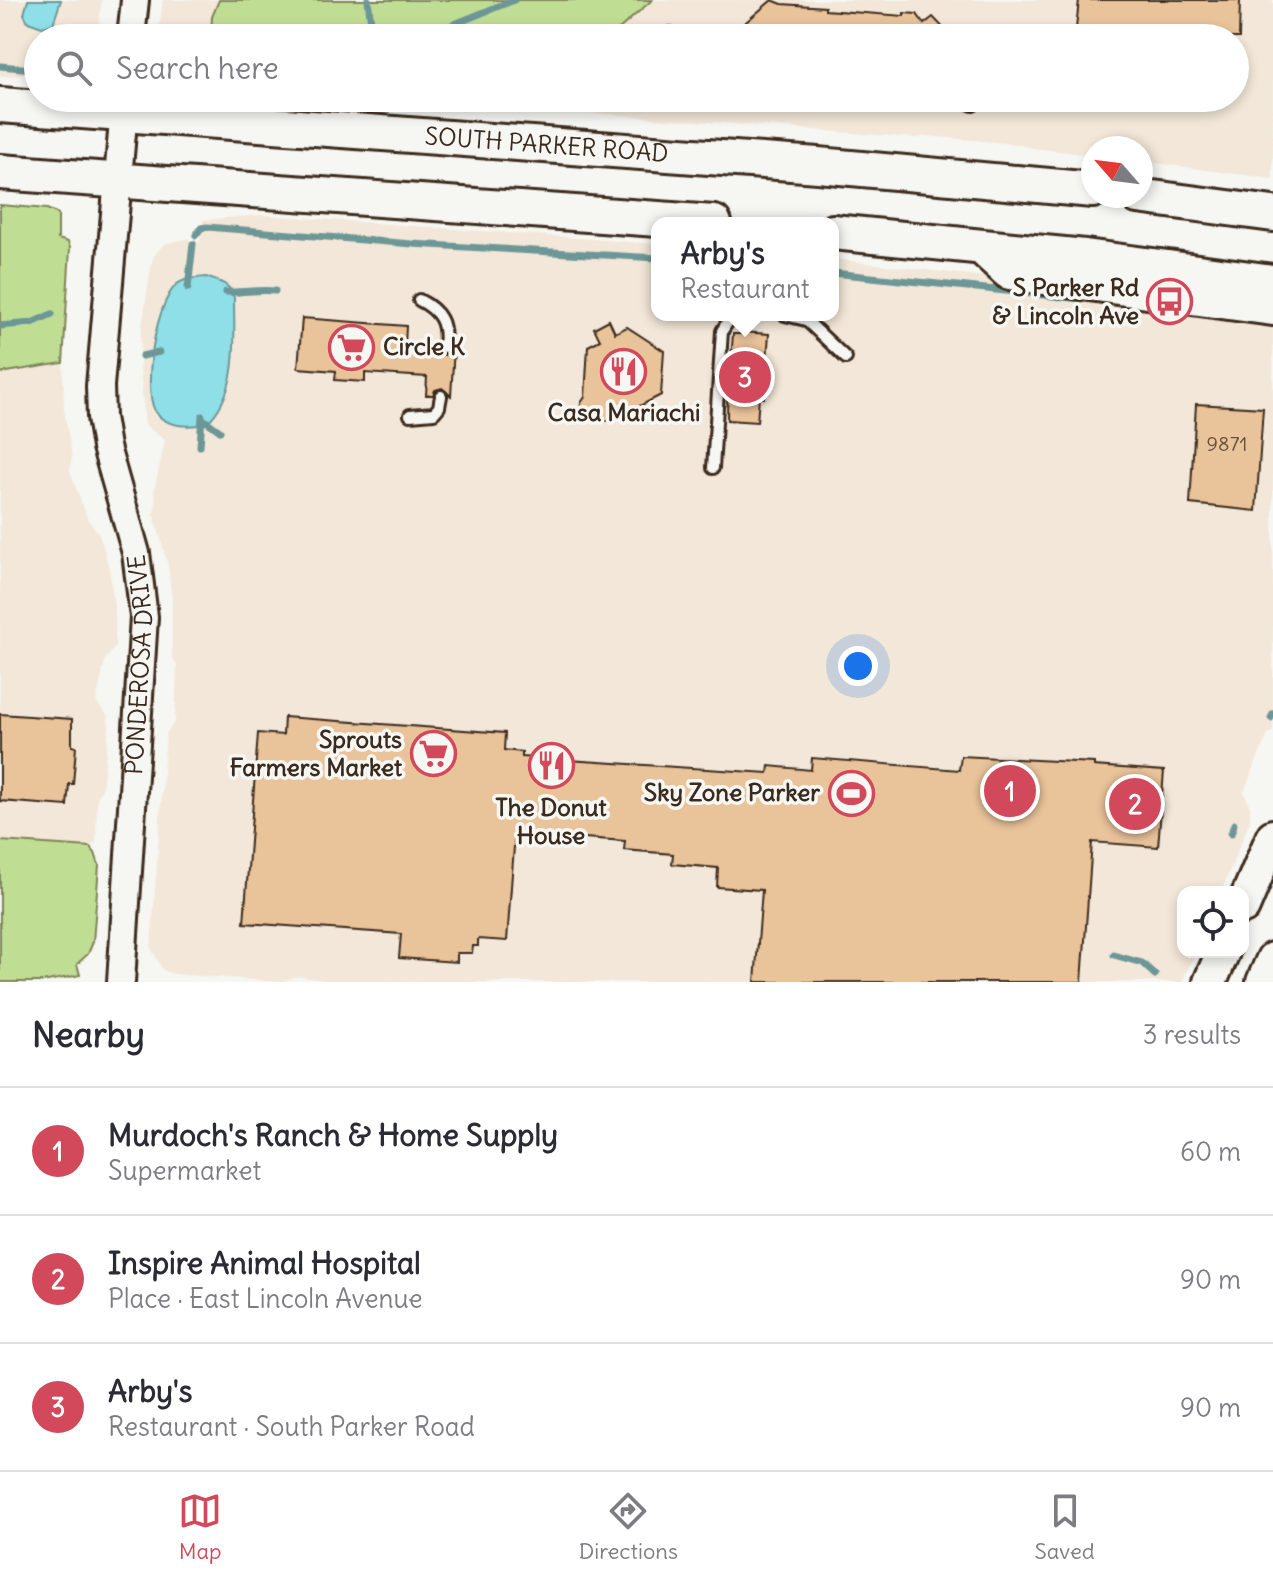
<!DOCTYPE html>
<html lang="en">
<head>
<meta charset="utf-8">
<style>
  body { margin:0; font-family:Delius,sans-serif; background:#f2f2f3; color:#2b2b33 }
  .controls { position:absolute; right:24px; bottom:24px; display:grid; overflow:hidden; border-radius:16px; box-shadow:0 4px 12px #0003 }
  .controls button { width:72px; height:72px; display:grid; place-items:center; padding:0; border:0; border-bottom:2px solid #e1e1e2; background:#fff; color:#2b2b33; font:40px sans-serif }
  .compass { position:absolute; left:1081px; top:136px; width:72px; height:72px; border-radius:50%; background:#fff; box-shadow:0 4px 12px #0003; rotate:298deg }
  .you { position:absolute; left:858px; top:666px; width:28px; height:28px; margin:-20px; border:6px solid #fff; border-radius:50%; background:#1a73e8; box-shadow:0 0 0 12px #1a73e833 }
  .badge { display:grid; place-items:center; width:52px; height:52px; border-radius:50%; background:#d1495b; color:#fff; font-size:26px; font-weight:700 }
  .pin { position:absolute; translate:-50% -50%; border:4px solid #fff; box-shadow:0 2px 8px #0006 }
  .popup { position:absolute; left:651px; top:217px; width:188px; height:104px; box-sizing:border-box; display:grid; place-content:center; border-radius:16px; background:#fff; filter:drop-shadow(0 2px 6px #0005); font-size:26px; white-space:nowrap; color:#7c7c81 }
  .popup b { font-size:30px; color:#2b2b33 }
  .popup::after { content:''; position:absolute; left:50%; top:100%; margin-left:-16px; border:16px solid transparent; border-top-color:#fff }
  .list { margin:0; padding:0; list-style:none }
  h2 { display:flex; justify-content:space-between; align-items:center; height:104px; margin:0; padding:0 32px; font-size:34px }
  h2 small { font-size:26px; font-weight:400; color:#7c7c81 }
  .list li { display:grid; grid-template-columns:52px 1fr auto; gap:24px; align-items:center; box-sizing:border-box; height:128px; padding:0 32px; border-top:2px solid #e1e1e2 }
  .list b { display:block; font-size:30px; white-space:nowrap }
  .list p { margin:0; font-size:26px; white-space:nowrap; color:#7c7c81 }
  .list em { font-size:26px; font-style:normal; color:#7c7c81 }
  .icon { flex:none; width:44px; height:44px; fill:none; stroke:currentColor; stroke-width:2; stroke-linecap:round; stroke-linejoin:round }
  .map { position:relative; flex:none; width:1273px; height:982px; overflow:hidden }
  .search { position:absolute; background:#fff; box-shadow:0 4px 12px #0003; left:24px; right:24px; top:24px; height:88px; display:flex; align-items:center; gap:20px; box-sizing:border-box; padding:0 28px; border-radius:44px; color:#7c7c81; font-size:30px }
  .sheet { height:488px; background:#fff }
  nav { display:flex; justify-content:space-around; align-items:center; box-sizing:border-box; height:112px; border-top:2px solid #e1e1e2; background:#fff; font-size:22px; color:#7c7c81 }
  nav a { display:grid; justify-items:center; gap:4px }
  nav .on { color:#d1495b }
  .map>svg:first-child { display:block }
</style>
</head>
<body>
<div class="map">
<svg width="1273" height="982" viewBox="0 0 1273 982">
  <rect width="100%" height="100%" fill="#f6f6f2"/>
  <filter id="ink" filterUnits="userSpaceOnUse"><feTurbulence type="fractalNoise" baseFrequency=".0125" numOctaves="2"/><feDisplacementMap in="SourceGraphic" scale="16" xChannelSelector="R" yChannelSelector="G"/><feConvolveMatrix kernelMatrix="1 2 1 2 8 2 1 2 1" color-interpolation-filters="sRGB"/></filter>
  <g filter="url(#ink)">
    <!-- built -->
    <path fill="#f2e7d8" d="M 0,0 L 102,0 L 97,38 L 38,38 L 38,75 L 0,76 Z
      M 163,0 L 219,0 L 212,17 L 211,38 L 159,30 Z
      M 652,0 L 1273,0 L 1273,179 L 1141,161 L 1141,148 L 1093,148 L 1093,155 L 1032,148 L 1017,144 L 927,136 L 917,138 L 541,109 L 550,98 L 1235,98 L 1235,38 L 609,38 Z
      M 263,215 L 657,244 L 657,315 L 833,315 L 833,259 L 1162,298 L 1159,316 L 1188,314 L 1273,327 L 1273,731 L 1268,734 L 1244,791 L 1250,808 L 1250,820 L 1221,892 L 1183,892 L 1183,952 L 1195,952 L 1182,982 L 336,982 L 298,976 L 281,982 L 174,974 L 163,970 L 151,948 L 166,734 L 175,721 L 177,666 L 172,656 L 172,601 L 168,565 L 154,515 L 156,501 L 154,492 L 165,440 L 145,425 L 140,367 L 141,333 L 152,262 L 154,256 L 164,244 L 186,239 L 200,242 L 203,220 Z
      M 63,363 L 64,411 L 72,456 L 70,472 L 88,520 L 98,532 L 103,546 L 110,573 L 115,614 L 115,647 L 105,660 L 96,702 L 107,715 L 109,726 L 102,789 L 97,797 L 96,842 L 90,847 L 0,841 L 0,373 Z"/>
    <!-- green -->
    <path fill="#c0dd94" stroke="#7e8459" stroke-width="2" d="M 219,0 L 652,0 L 609,38 L 211,38 L 212,17 Z
      M 0,205 L 47,209 L 58,214 L 58,239 L 68,242 L 70,248 L 63,363 L 0,373 Z
      M 0,841 L 90,847 L 95,853 L 99,865 L 93,942 L 88,954 L 77,964 L 80,975 L 42,982 L 0,982 Z"/>
    <!-- water -->
    <path fill="#8edfe8" stroke="#6d9797" stroke-width="2" d="M 28,0 L 61,0 L 53,24 L 42,27 L 28,22 L 24,14 Z
      M 206,277 C 220,282 230,283 234,298 C 234,341 240,392 206,424 C 190,427 165,428 155,411 C 142,386 156,304 176,285 C 184,278 196,278 206,277 Z"/>
    <g fill="none" stroke-linecap="round" stroke-linejoin="round">
      <!-- stream -->
      <path stroke="#6d9797" stroke-width="7" d="M 368,0 L 371,23 L 370,38
        M 420,38 L 514,0
        M 0,66 L 33,69
        M 196,235 L 201,228 L 207,227 L 412,244 L 657,258
        M 833,273 L 1081,299
        M 188,288 L 193,244
        M 226,292 C 243,293 258,289 275,291
        M 0,326 L 32,323 L 52,314
        M 142,356 L 159,352
        M 202,418 L 220,431
        M 200,446 L 202,416
        M 1271,718 L 1273,714
        M 1231,834 L 1234,824
        M 1114,955 L 1142,963 L 1155,975"/>
    </g>
    <!-- building -->
    <path fill="#e9c39a" stroke="#3b2a1e" stroke-width="2" d="M 772,0 L 782,4 L 825,7 L 825,10 L 904,16 L 904,13 L 917,14 L 924,24 L 933,17 L 953,38 L 727,38 Z
      M 1079,0 L 1240,0 L 1239,38 L 1075,38 Z
      M 302,318 L 406,326 L 405,345 L 436,347 L 439,353 L 444,355 L 454,348 L 451,396 L 442,388 L 435,390 L 433,395 L 426,395 L 427,377 L 365,373 L 365,382 L 335,380 L 336,371 L 298,368 Z
      M 609,320 L 615,333 L 627,327 L 664,351 L 661,395 L 611,421 L 580,418 L 581,403 L 585,397 L 588,346 L 600,340 L 594,328 Z
      M 742,332 L 769,334 L 764,398 L 759,397 L 757,422 L 727,420 L 728,361 L 731,361 L 733,334 L 742,334 Z
      M 1196,404 L 1263,408 L 1256,511 L 1190,504 Z
      M 0,714 L 72,719 L 72,746 L 76,747 L 73,784 L 69,784 L 67,806 L 0,801 Z
      M 284,717 L 505,733 L 504,750 L 522,752 L 522,757 L 768,773 L 769,766 L 811,770 L 812,758 L 959,770 L 961,756 L 1094,763 L 1094,766 L 1164,771 L 1158,847 L 1092,842 L 1082,982 L 755,982 L 762,890 L 717,887 L 718,868 L 672,864 L 673,854 L 624,850 L 625,841 L 515,833 L 507,941 L 478,939 L 478,946 L 473,946 L 472,953 L 457,953 L 457,962 L 399,958 L 401,934 L 244,923 L 258,733 L 283,735 Z"/>
    <g fill="none" stroke-linecap="round" stroke-linejoin="round">
      <defs>
        <path id="service" d="M 670,33 L 674,38
          M 958,98 L 973,105
          M 419,300 C 441,311 447,324 444,347
          M 785,315 L 806,320 L 846,358
          M 410,415 L 434,413 L 439,407 L 441,396
          M 713,468 L 722,331 L 732,315"/>
        <g id="tertiary">
          <path d="M 131,38 L 135,0"/>
          <path id="s1" d="M 121,982 L 144,617 L 136,553 L 106,447 L 101,417 L 100,386 L 125,98"/>
        </g>
        <path id="primary" d="M 1243,907 L 1273,836
          M 1210,982 L 1223,952
          M 1263,982 L 1273,959"/>
        <g id="trunk">
          <path id="s2" d="M 0,105 L 818,165 L 1093,190"/>
          <path d="M 0,172 L 714,223"/>
          <path d="M 1138,196 L 1273,214"/>
          <path d="M 833,232 L 1085,257 L 1273,282"/>
          <path d="M 987,252 L 1009,272 L 1273,308"/>
        </g>
      </defs>
      <!-- service casing -->
      <use href="#service" stroke="#3b2a1e" stroke-width="16"/>
      <!-- tertiary casing -->
      <use href="#tertiary" stroke="#3b2a1e" stroke-width="32"/>
      <!-- primary casing -->
      <use href="#primary" stroke="#3b2a1e" stroke-width="38"/>
      <!-- trunk casing -->
      <use href="#trunk" stroke="#3b2a1e" stroke-width="40"/>
      <!-- service -->
      <use href="#service" stroke="#f6f6f2" stroke-width="10"/>
      <!-- tertiary -->
      <use href="#tertiary" stroke="#f6f6f2" stroke-width="26"/>
      <!-- primary -->
      <use href="#primary" stroke="#f6f6f2" stroke-width="32"/>
      <!-- trunk -->
      <use href="#trunk" stroke="#f6f6f2" stroke-width="34"/>
    </g>
  </g>
  <!-- icons -->
  <defs>
    <symbol id="bus-ring" viewBox="-11 -11 22 22"><circle r="9.5" fill="#f6f6f2" stroke="#d1495b" stroke-width="1.5"/><path d="M-5-6H5V4H4V6H2V4H-2V6H-4V4H-5ZM-3.5-4V0h7V-4ZM-3.5 1.2v1.5H-2V1.2ZM2 1.2v1.5H3.5V1.2Z" fill="#d1495b"/></symbol>
    <symbol id="supermarket-ring" viewBox="-11 -11 22 22"><circle r="9.5" fill="#f6f6f2" stroke="#d1495b" stroke-width="1.5"/><path d="M-6-5.5h2.5l.6 2H6L4.5 2H-2.5L-4.4-4H-6ZM-1.5 3.2a1.3 1.3 0 1 0 .1 0ZM3 3.2a1.3 1.3 0 1 0 .1 0Z" fill="#d1495b"/></symbol>
    <symbol id="restaurant-ring" viewBox="-11 -11 22 22"><circle r="9.5" fill="#f6f6f2" stroke="#d1495b" stroke-width="1.5"/><path d="M-5-6h1v4h1v-4h1v4h1v-4h1v5L-1.5 .5V6h-2V.5L-5-1ZM5-6V6H3V1.5H1.5Q1.5-4 5-6Z" fill="#d1495b"/></symbol>
    <symbol id="stadium-ring" viewBox="-11 -11 22 22"><circle r="9.5" fill="#f6f6f2" stroke="#d1495b" stroke-width="1.5"/><path d="M0-5a6.5 5 0 1 0 0 10a6.5 5 0 1 0 0-10ZM-3.5-1.8h7v3.6h-7Z" fill="#d1495b"/></symbol>
  </defs>
  <g fill-rule="evenodd">
    <use href="#bus-ring" x="1144" y="276" width="51" height="51"/>
    <use href="#supermarket-ring" x="326" y="322" width="51" height="51"/>
    <use href="#restaurant-ring" x="598" y="346" width="51" height="51"/>
    <use href="#supermarket-ring" x="408" y="728" width="51" height="51"/>
    <use href="#restaurant-ring" x="526" y="740" width="51" height="51"/>
    <use href="#stadium-ring" x="826" y="768" width="51" height="51"/>
  </g>
  <g text-anchor="middle" stroke-width="7" stroke-linejoin="round" paint-order="stroke">
    <!-- number labels -->
    <g font-size="20" fill="#66503d">
      <text x="1227" y="451">9871</text>
    </g>
    <!-- street labels -->
    <g font-size="24" fill="#3b2a1e" stroke="#f6f6f2">
      <text dy="8" stroke="none"><textPath href="#s2" startOffset="548">SOUTH PARKER ROAD</textPath></text>
      <text dy="8" stroke="none"><textPath href="#s1" startOffset="318">PONDEROSA DRIVE</textPath></text>
    </g>
    <!-- poi labels -->
    <g font-size="24" font-weight="bold" fill="#3b2a1e" stroke="#f6f6f2" text-anchor="end">
      <text x="1139" y="296">S Parker Rd<tspan x="1139" dy="28">&amp; Lincoln Ave</tspan></text>
      <text x="383" y="355" text-anchor="start">Circle K</text>
      <text x="624" y="421" text-anchor="middle">Casa Mariachi</text>
      <text x="402" y="748">Sprouts<tspan x="402" dy="28">Farmers Market</tspan></text>
      <text x="820" y="801">Sky Zone Parker</text>
      <text x="551" y="816" text-anchor="middle">The Donut<tspan x="551" dy="28">House</tspan></text>
    </g>
  </g>
</svg>
<div class="controls">
<button><svg class="icon" aria-label="locate" viewBox="0 0 24 24"><circle cx="12" cy="12" r="6"/><path d="M12 2v4M12 18v4M2 12h4M18 12h4"/></svg></button>
</div>
<svg class="compass" viewBox="-18 -18 36 36"><path d="M0-13l5 13h-10z" fill="#e53935"/><path d="M0 13l5-13h-10z" fill="#7c7c81"/></svg>
<div class="you"></div>
<div class="pin badge" style="left:1010px;top:791px">1</div>
<div class="pin badge" style="left:1135px;top:804px">2</div>
<div class="pin badge" style="left:745px;top:377px">3</div>
<div class="popup"><b>Arby's</b>Restaurant</div>
<div class="search"><svg class="icon" aria-label="search" viewBox="0 0 24 24"><circle cx="10" cy="10" r="6"/><path d="M15 15l6 6"/></svg>Search here</div>
</div>
<section class="sheet">
<h2>Nearby<small>3 results</small></h2>
<ul class="list">
<li><span class="badge">1</span><div><b>Murdoch's Ranch &amp; Home Supply</b><p>Supermarket</p></div><em>60 m</em></li>
<li><span class="badge">2</span><div><b>Inspire Animal Hospital</b><p>Place · East Lincoln Avenue</p></div><em>90 m</em></li>
<li><span class="badge">3</span><div><b>Arby's</b><p>Restaurant · South Parker Road</p></div><em>90 m</em></li>
</ul>
</section>
<nav>
<a class="on"><svg class="icon" aria-label="map" viewBox="0 0 24 24"><path d="M3 6l6-2 6 2 6-2v14l-6 2-6-2-6 2zM9 4v14M15 6v14"/></svg>Map</a>
<a><svg class="icon" aria-label="directions" viewBox="0 0 24 24"><path d="M12 3l9 9-9 9-9-9zM9 14v-3h6M13 9l2 2-2 2"/></svg>Directions</a>
<a><svg class="icon" aria-label="saved" viewBox="0 0 24 24"><path d="M7 4h10v16l-5-4-5 4z"/></svg>Saved</a>
</nav>
</body>
</html>
